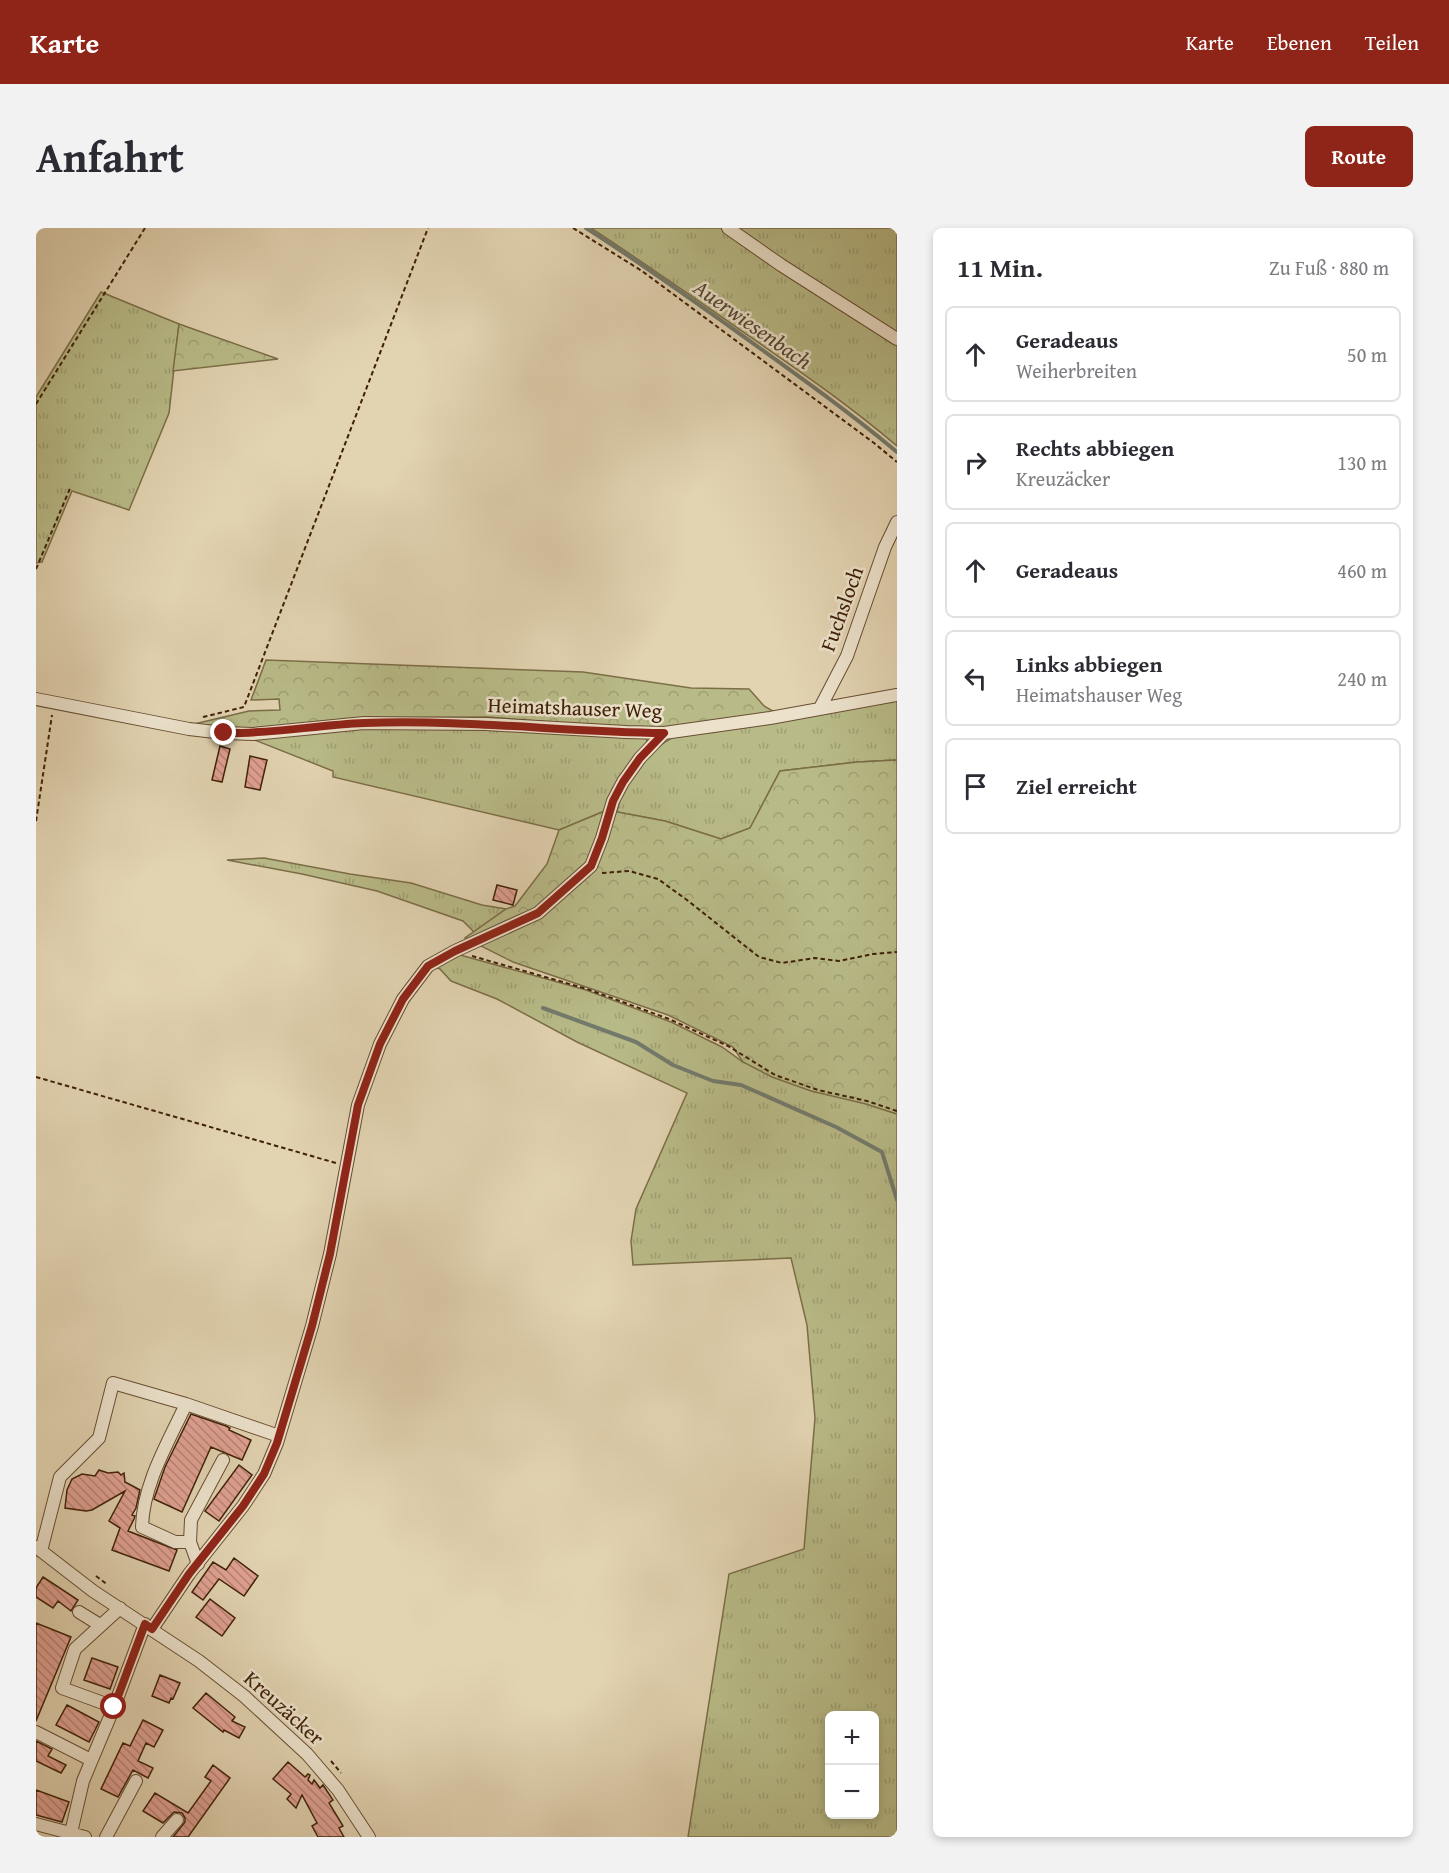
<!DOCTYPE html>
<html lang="de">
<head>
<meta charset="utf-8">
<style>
  body { margin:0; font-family:"Gentium Book Plus",serif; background:#f2f2f3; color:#2b2b33 }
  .controls { position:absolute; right:18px; bottom:18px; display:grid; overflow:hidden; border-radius:9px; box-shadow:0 3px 9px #0003 }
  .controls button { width:54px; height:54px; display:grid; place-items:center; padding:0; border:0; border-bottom:2px solid #e1e1e2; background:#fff; color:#2b2b33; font:30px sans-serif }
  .stop { position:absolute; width:18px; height:18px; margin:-14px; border:4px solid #8f2418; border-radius:50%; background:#fff }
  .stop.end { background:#8f2418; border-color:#fff; box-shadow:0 2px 6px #0008 }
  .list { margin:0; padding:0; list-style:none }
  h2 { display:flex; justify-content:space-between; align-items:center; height:78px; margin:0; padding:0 24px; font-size:26px }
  h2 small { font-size:20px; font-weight:400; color:#7c7c81 }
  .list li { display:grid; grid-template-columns:39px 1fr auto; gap:18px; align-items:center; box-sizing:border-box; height:96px; margin:0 12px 12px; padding:0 12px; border:2px solid #e1e1e2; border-radius:9px }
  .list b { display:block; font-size:22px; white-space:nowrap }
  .list p { margin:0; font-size:20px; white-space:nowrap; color:#7c7c81 }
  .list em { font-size:20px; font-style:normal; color:#7c7c81 }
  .icon { flex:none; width:33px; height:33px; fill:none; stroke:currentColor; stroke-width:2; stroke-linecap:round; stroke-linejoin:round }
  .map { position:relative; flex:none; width:861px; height:1609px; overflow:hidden; border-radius:9px }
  header { display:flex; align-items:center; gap:36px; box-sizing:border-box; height:84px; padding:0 30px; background:#8f2418; color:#fff }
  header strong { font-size:28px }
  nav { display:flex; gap:33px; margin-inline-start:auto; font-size:21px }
  .intro { display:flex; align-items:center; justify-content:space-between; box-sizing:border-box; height:144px; padding:0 36px }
  h1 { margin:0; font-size:42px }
  .button { padding:15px 27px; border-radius:9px; background:#8f2418; color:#fff; font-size:21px; font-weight:700 }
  main { display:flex; gap:36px; padding:0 36px }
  aside { flex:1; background:#fff; border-radius:9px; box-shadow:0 3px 9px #0003 }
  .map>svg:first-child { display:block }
</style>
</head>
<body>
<header>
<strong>Karte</strong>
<nav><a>Karte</a><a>Ebenen</a><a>Teilen</a></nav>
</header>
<div class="intro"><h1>Anfahrt</h1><a class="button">Route</a></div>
<main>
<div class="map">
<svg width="861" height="1609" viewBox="0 0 861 1609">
  <defs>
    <pattern id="grass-tufts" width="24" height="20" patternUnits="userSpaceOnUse" patternTransform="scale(1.5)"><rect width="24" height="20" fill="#b8bb88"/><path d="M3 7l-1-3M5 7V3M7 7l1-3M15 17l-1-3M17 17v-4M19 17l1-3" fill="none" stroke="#9fa074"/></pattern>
    <pattern id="forest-crowns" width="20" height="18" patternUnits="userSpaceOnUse" patternTransform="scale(1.5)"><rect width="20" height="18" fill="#b8bb88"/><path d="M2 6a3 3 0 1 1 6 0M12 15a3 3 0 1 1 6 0" fill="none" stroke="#9fa074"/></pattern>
    <pattern id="building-back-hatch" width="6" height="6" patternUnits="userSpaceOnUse" patternTransform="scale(1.5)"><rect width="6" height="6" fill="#e1a193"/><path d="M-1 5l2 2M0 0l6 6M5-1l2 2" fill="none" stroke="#b88376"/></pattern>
  </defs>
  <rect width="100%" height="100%" fill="#e2d3b1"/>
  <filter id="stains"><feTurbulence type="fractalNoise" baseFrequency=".00333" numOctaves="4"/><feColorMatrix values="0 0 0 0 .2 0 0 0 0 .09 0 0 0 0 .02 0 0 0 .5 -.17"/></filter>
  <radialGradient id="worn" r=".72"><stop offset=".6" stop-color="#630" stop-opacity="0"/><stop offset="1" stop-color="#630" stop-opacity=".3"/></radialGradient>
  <!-- grass -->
  <path fill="url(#grass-tufts)" stroke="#7c6e48" stroke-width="1.5" fill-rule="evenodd" d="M 555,0 L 686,0 L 861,114 L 861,218 C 813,177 762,142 710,106 C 658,70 607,34 555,0 Z
    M 700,0 L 861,0 L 861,105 L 819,77 L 752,37 Z
    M 65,64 L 143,96 L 133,185 L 93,282 L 36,263 L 6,334 L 0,335 L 0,169 Z
    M 861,472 L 861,532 L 821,534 L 744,543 L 714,600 L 685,611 L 629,593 L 581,584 C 585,550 610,524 639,508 Z
    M 332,497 L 606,507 L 611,512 L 610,518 L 571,582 L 523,602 L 297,549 L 297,543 L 211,509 Z
    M 228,630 L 314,646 L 375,655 L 446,677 L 470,681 L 438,704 L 427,693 L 341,663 L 266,646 L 191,632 Z
    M 417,725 L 550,762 L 635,794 L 686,819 L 707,834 L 861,886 L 861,1609 L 652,1609 L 693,1346 L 768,1321 L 779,1190 L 771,1097 L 755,1030 L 597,1037 L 595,1013 L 600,981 L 651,865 L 541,814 L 461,771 L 415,753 L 404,741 L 396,738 ZM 794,1488 L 838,1488 L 838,1586 L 794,1586 Z"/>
  <!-- forest -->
  <path fill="url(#forest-crowns)" stroke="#7c6e48" stroke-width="1.5" d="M 143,96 L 242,131 L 137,143 Z
    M 230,432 L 547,444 L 655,460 L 713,461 L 728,478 L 740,485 L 625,500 L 589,500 L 451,489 L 326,490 L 218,501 L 154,497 L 213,483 L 244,482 L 243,471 L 215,472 Z
    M 861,532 L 861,886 L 830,876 L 775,863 L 736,849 L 707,834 L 697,819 L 632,787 L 477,734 L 429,710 L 470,681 L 479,678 L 511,636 L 523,602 L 571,582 L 629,593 L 685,611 L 714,600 L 744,543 L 821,534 Z"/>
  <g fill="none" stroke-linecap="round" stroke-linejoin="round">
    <!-- stream -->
    <path stroke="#737b6d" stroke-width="4" d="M 550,0 C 599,31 646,65 693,98 C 750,139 807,179 861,224
      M 507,780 L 600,814 L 637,837 L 677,853 L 705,857 L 800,899 L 846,924 L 861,972"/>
  </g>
  <!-- building -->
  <path fill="url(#building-back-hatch)" stroke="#3f2007" stroke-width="1.5" d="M 184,518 L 194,521 L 186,554 L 176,552 Z
    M 214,528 L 231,532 L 224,562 L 209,559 Z
    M 461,657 L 481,662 L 477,677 L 457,672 Z
    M 155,1186 L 190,1198 L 194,1200 L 193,1202 L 215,1212 L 206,1232 L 175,1219 L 146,1284 L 118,1271 L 129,1239 Z
    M 203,1237 L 216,1247 L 183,1293 L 169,1283 Z
    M 63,1242 L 72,1245 L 82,1244 L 85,1247 L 88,1245 L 89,1254 L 104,1262 L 100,1280 L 96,1287 L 99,1288 L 98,1291 L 92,1303 L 141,1322 L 133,1343 L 76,1322 L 84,1300 L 73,1293 L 89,1263 L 56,1282 L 50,1283 L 29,1280 L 31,1262 L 36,1251 L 46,1246 L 59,1248 Z
    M 198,1330 L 222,1348 L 208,1368 L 183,1351 L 167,1372 L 156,1364 L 177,1334 L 190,1342 Z
    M 7,1349 L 42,1372 L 35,1383 L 22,1373 L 17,1380 L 0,1369 L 0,1360 Z
    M 174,1371 L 199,1390 L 186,1408 L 160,1389 Z
    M 0,1395 L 35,1409 L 0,1493 Z
    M 56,1430 L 82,1439 L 74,1461 L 48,1452 Z
    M 124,1447 L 144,1455 L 137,1471 L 135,1470 L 133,1475 L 116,1468 Z
    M 170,1465 L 199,1489 L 196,1493 L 209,1499 L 203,1510 L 188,1502 L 187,1504 L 157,1480 Z
    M 31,1477 L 63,1494 L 53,1514 L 20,1497 Z
    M 107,1492 L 127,1502 L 118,1519 L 110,1515 L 102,1533 L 117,1540 L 112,1550 L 97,1542 L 82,1569 L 65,1561 L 87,1515 L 94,1518 Z
    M 0,1513 L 16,1521 L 12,1528 L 30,1537 L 25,1545 L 0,1533 Z
    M 252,1534 L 269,1549 L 272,1546 L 274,1547 L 272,1552 L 276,1556 L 278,1552 L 284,1560 L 287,1557 L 297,1572 L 293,1575 L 307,1598 L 303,1600 L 308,1609 L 282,1609 L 276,1598 L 281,1595 L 266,1567 L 260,1580 L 251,1571 L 255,1566 L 237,1551 Z
    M 177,1537 L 194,1550 L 152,1609 L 137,1609 L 149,1594 L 149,1590 L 146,1585 L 138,1584 L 127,1595 L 107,1583 L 119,1565 L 152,1585 L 175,1553 L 169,1549 Z
    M 0,1562 L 33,1574 L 26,1594 L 0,1587 Z"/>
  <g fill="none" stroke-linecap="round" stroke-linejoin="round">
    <defs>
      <path id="minor" d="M 692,0 L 745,37 L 861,111
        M 0,471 L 153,501 L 188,505 L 217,506 L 328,495 L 450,496 L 590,504 L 628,505 L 734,490 L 861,467
        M 784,480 L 811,428 L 849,319 L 861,294
        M 154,1314 L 139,1314 L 106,1299 C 107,1256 132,1215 150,1176 L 243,1208
        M 0,1319 L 57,1363 L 163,1433 L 208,1468 L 271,1526 L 302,1562 L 333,1609
        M 5,1323 L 24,1249 L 63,1210 L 77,1155 L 150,1176
        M 162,1336 L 154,1314 L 155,1292 L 187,1232
        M 43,1384 L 64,1397
        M 116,1401 L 153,1346 L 207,1278 L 228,1246 L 241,1215 L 276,1098 L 294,1026 L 322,877 L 344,816 L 367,771 L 392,738 L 419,723 L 502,685 L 555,638 L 566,610 L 577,573 L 587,554 L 604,530 L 628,505
        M 78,1479 L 26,1460 L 39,1421 L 84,1380
        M 0,1504 L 55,1532
        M 0,1596 L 49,1609
        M 34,1609 L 47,1553 L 78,1479 L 109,1396
        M 70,1609 L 100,1553
        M 126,1609 L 141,1592"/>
    </defs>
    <!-- minor casing -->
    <use href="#minor" stroke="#684d32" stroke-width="14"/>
    <!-- path -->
    <path stroke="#3f2007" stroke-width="2" stroke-dasharray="4.5 3" stroke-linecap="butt" d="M 537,0 L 606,43 L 838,215 L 861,234
      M 0,176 L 109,0
      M 0,341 L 35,258
      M 167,489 L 208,479 L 392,0
      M 0,593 L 16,487
      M 566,645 L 593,643 L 622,651 L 651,672 L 723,729 L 746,735 L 779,730 L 803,733 L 837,726 L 861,724
      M 436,728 L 551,761 L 633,791 L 692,818 L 739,847 L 782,862 L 831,873 L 861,883
      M 0,849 L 300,935
      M 60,1348 L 72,1357
      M 295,1533 L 305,1545"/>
    <!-- minor -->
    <use href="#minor" stroke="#ece2cc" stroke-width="12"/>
  </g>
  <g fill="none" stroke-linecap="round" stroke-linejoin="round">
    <!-- route -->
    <path stroke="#8f2418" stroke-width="8" d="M 78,1479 L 109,1396 L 116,1401 L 153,1346 L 207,1278 L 228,1246 L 241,1215 L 276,1098 L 294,1026 L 322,877 L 344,816 L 367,771 L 392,738 L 419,723 L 502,685 L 555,638 L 566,610 L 577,573 L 587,554 L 604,530 L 628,505 C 528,504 428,491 328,495 C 281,497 235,506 188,505"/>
  </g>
  <g text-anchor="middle" stroke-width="5" stroke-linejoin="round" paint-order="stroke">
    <!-- street labels -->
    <g font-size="21" fill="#3f2007" stroke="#ece2cc">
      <text transform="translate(806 381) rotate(-70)" y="7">Fuchsloch</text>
      <text transform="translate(539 480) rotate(2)" y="7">Heimatshauser Weg</text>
      <text transform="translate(248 1480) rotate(42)" y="7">Kreuzäcker</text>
    </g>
    <!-- water labels -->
    <g font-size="22" font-style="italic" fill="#544632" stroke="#ece2cc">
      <text transform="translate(717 96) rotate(35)" y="8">Auerwiesenbach</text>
    </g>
  </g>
  <rect width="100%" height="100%" filter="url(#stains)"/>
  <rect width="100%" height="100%" fill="url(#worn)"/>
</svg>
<div class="controls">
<button>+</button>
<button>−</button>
</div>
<div class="stop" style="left:78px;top:1479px"></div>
<div class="stop end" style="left:188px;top:505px"></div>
</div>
<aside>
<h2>11 Min.<small>Zu Fuß · 880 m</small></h2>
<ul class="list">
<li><svg class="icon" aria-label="ahead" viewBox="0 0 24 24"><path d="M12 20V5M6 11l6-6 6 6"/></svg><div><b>Geradeaus</b><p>Weiherbreiten</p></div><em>50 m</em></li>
<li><svg class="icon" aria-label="right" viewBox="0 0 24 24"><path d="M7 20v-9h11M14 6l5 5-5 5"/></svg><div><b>Rechts abbiegen</b><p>Kreuzäcker</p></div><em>130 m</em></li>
<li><svg class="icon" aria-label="ahead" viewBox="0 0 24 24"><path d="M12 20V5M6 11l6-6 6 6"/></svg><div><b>Geradeaus</b></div><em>460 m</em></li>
<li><svg class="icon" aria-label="left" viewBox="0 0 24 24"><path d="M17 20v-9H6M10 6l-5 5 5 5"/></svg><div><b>Links abbiegen</b><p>Heimatshauser Weg</p></div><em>240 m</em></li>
<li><svg class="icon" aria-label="arrive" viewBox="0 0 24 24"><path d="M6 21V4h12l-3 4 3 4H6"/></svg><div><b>Ziel erreicht</b></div></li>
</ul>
</aside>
</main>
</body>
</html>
